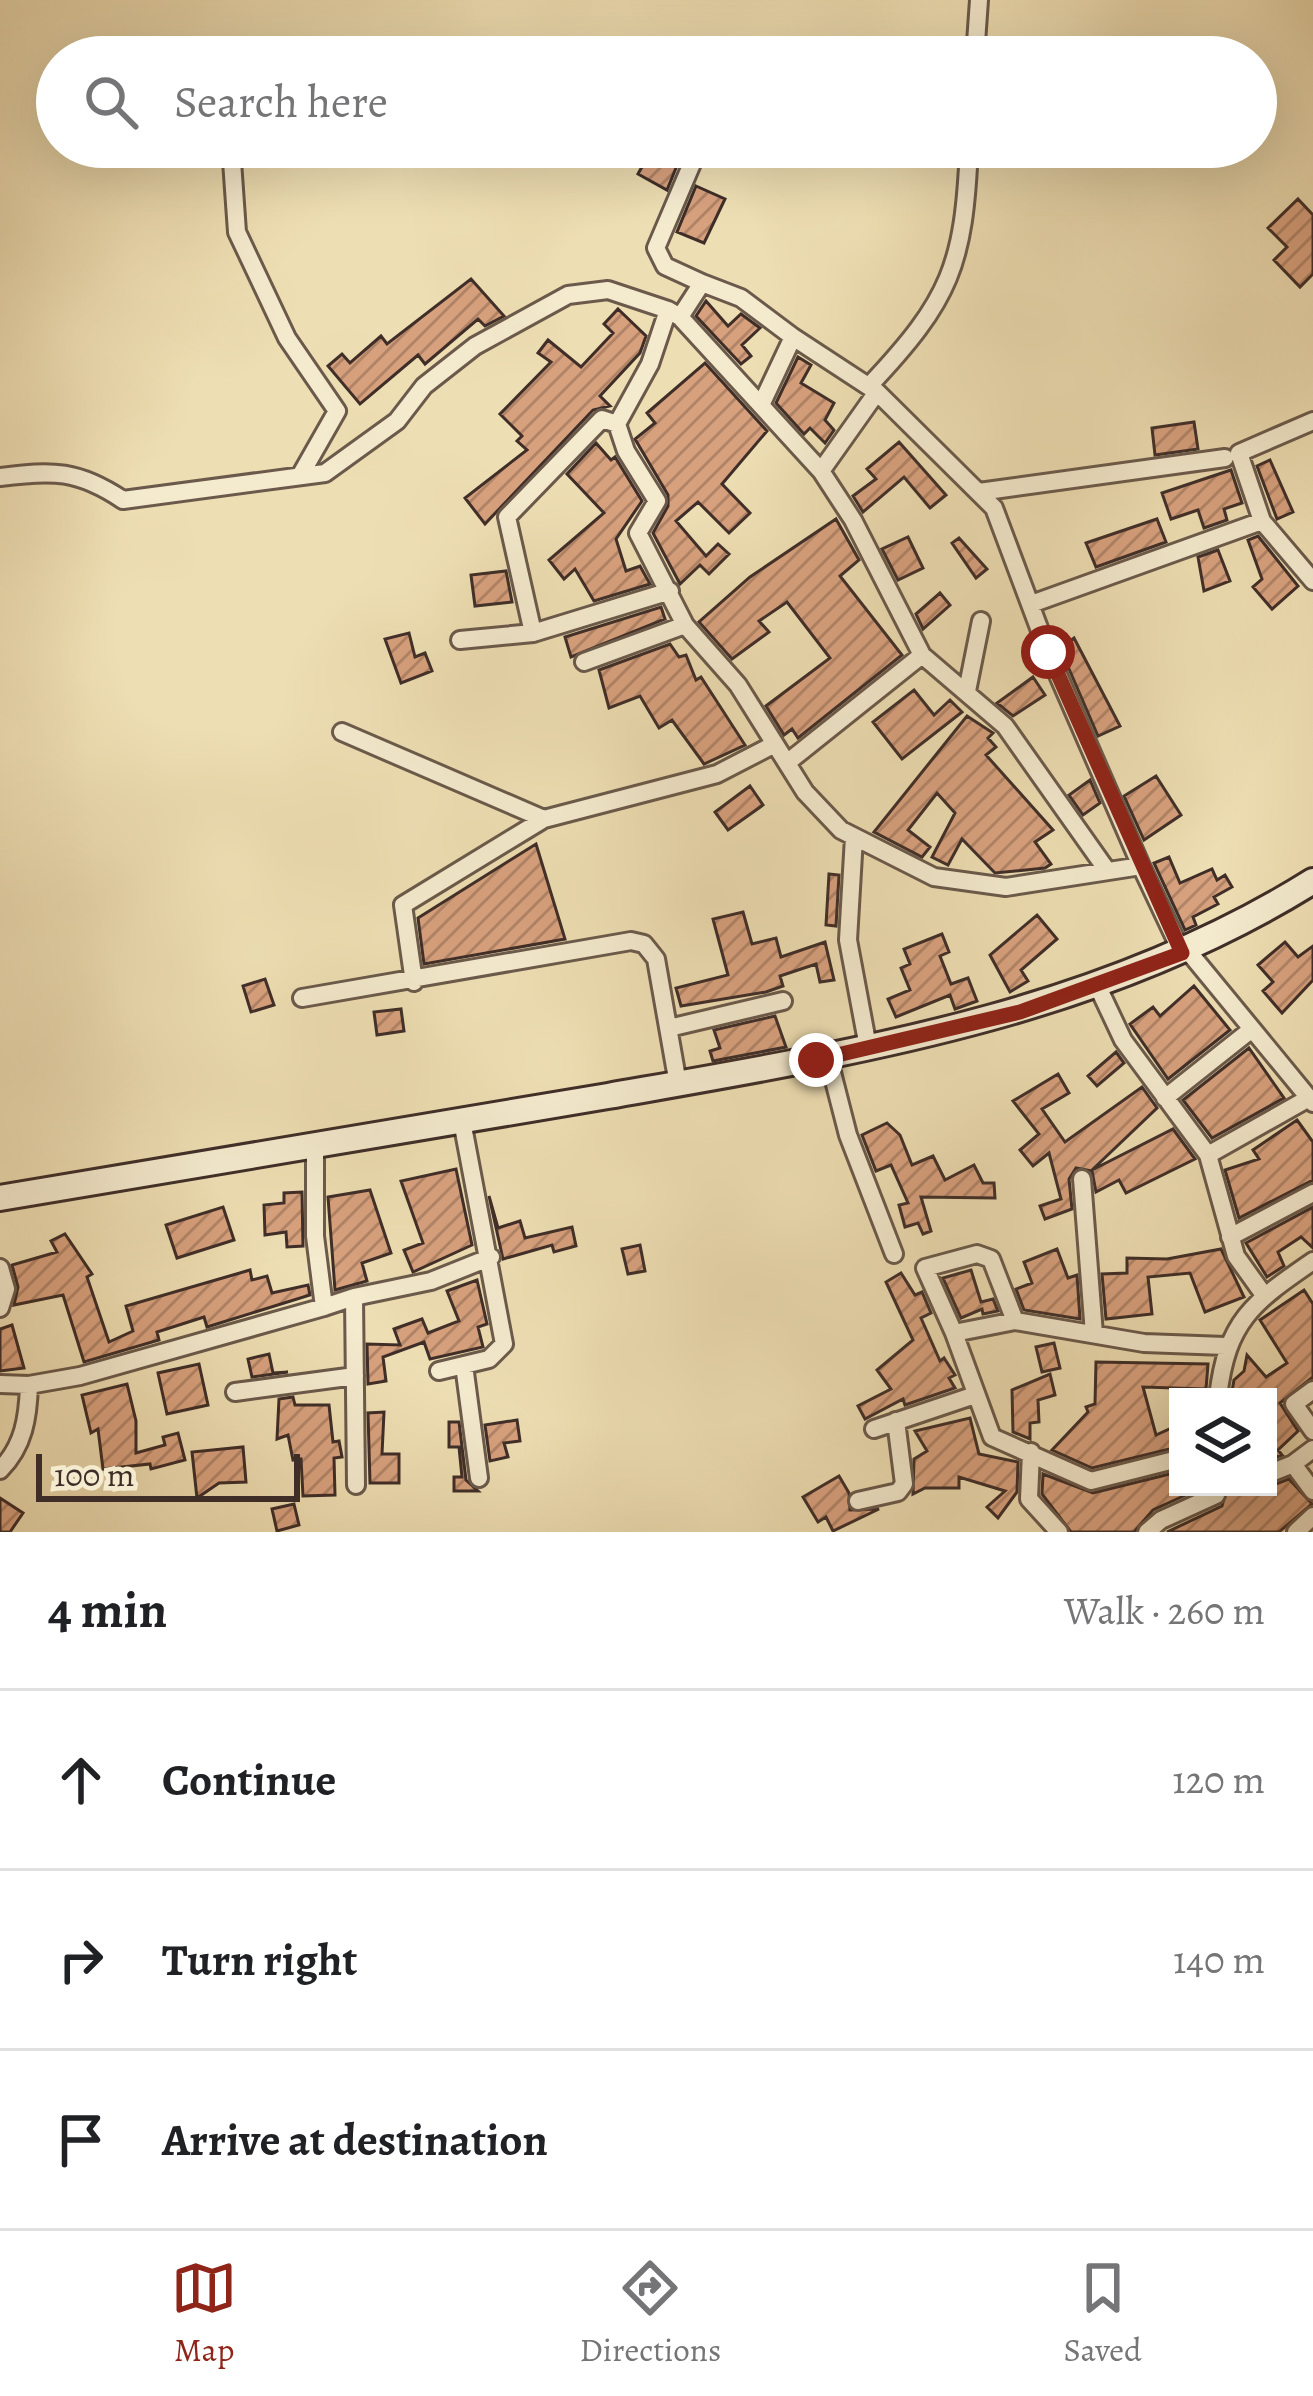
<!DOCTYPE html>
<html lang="en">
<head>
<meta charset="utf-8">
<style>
  body { margin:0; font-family:Alegreya,serif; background:#f6f6f6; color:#202124 }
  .controls { position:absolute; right:36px; bottom:36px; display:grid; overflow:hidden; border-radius:0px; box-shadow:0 12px 48px #0002 }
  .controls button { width:108px; height:108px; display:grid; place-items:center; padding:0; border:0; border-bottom:3px solid #e0e0e0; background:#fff; color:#202124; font:60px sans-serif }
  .scale { position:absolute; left:36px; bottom:30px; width:264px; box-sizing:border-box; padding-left:12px; border:6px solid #3f2e28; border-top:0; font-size:33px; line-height:42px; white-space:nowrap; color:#3f2e28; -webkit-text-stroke:9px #f4eace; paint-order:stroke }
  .stop { position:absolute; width:36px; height:36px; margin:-27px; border:9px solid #8f2418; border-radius:50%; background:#fff }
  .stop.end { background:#8f2418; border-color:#fff; box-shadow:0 3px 12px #0008 }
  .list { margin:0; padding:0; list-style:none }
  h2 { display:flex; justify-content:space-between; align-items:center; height:156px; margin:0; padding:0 48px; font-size:51px }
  h2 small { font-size:39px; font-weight:400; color:#757577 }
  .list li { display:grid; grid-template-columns:78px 1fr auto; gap:36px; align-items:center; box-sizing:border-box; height:180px; padding:0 48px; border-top:3px solid #e0e0e0 }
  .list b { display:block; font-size:45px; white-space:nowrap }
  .list em { font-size:39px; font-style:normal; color:#757577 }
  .icon { flex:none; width:66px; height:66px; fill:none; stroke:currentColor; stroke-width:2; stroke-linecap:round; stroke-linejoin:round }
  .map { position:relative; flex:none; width:1313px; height:1532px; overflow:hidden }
  .search { position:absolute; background:#fff; box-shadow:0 12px 48px #0002; left:36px; right:36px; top:36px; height:132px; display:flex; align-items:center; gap:30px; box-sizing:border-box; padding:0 42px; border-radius:66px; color:#757577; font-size:45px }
  .sheet { height:696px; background:#fff }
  nav { display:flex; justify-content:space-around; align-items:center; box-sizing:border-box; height:168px; border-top:3px solid #e0e0e0; background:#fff; font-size:33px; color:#757577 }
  nav a { display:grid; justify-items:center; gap:6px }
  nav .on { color:#8f2418 }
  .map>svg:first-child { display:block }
</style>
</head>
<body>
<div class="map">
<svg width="1313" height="1532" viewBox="0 0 1313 1532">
  <defs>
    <pattern id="building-hatch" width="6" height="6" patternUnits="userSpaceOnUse" patternTransform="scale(3)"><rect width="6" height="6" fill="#d8a17e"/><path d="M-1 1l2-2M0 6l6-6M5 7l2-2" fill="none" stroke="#b18467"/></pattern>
  </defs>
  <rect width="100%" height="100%" fill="#eedeb3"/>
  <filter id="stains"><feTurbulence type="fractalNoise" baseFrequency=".00167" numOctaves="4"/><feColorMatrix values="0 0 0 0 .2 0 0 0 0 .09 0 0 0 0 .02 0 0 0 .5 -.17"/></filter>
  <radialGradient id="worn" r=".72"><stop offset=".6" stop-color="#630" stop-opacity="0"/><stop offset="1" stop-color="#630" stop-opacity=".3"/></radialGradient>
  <!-- building -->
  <path fill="url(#building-hatch)" stroke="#3f2e28" stroke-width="3" d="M 616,147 L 650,147 L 678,163 L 667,190 L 638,174 L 644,163 Z
    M 696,186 L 725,199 L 704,243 L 677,232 Z
    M 1298,199 L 1313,215 L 1313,274 L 1300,287 L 1274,260 L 1287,247 L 1268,228 Z
    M 471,279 L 504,316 L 485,326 L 478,319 L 425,364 L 418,355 L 360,404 L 328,366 L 342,354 L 350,363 L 381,336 L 387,344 Z
    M 706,301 L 728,326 L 741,314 L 760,328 L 742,345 L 751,356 L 741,364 L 696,316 Z
    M 618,309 L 646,336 L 640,353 L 600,396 L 610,406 L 593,410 L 485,524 L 465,498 L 527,450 L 517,441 L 522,436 L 500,414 L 551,362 L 538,353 L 548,340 L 581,367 L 613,333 L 604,324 Z
    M 798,357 L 811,365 L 801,383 L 834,403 L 825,420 L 834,430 L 825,443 L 810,428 L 804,434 L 776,403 Z
    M 705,363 L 767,431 L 722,484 L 750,513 L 729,533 L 698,502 L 676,521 L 706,556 L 718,544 L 729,554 L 709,574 L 700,565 L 680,584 L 653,533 L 668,506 L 668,495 L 635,439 L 655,423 L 647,413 Z
    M 1194,422 L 1198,449 L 1155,455 L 1152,428 Z
    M 899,442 L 946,495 L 930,508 L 904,477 L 863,512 L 853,496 L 876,479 L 867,469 Z
    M 596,443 L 611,460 L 615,457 L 642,501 L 616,539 L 626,571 L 640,566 L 650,584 L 594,601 L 575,569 L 564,579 L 549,560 L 604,513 L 567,474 Z
    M 1270,460 L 1293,512 L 1277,519 L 1257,466 Z
    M 1231,470 L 1242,503 L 1224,509 L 1227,520 L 1204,528 L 1198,510 L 1171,519 L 1162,493 Z
    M 836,519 L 859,560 L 840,576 L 902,655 L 798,738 L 792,729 L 784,735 L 766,706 L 830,658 L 787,602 L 759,621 L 769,632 L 732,659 L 699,622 L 750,577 Z
    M 1157,519 L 1166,542 L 1096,567 L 1086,543 Z
    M 1258,536 L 1298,586 L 1272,609 L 1253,587 L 1262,579 L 1248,540 Z
    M 908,537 L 923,568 L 898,580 L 882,549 Z
    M 959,538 L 987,569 L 976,578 L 952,543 Z
    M 1218,550 L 1230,581 L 1204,591 L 1198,557 Z
    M 506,571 L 512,602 L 475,606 L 471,575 Z
    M 940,593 L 950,605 L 923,629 L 916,614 Z
    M 661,607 L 665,619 L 571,657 L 565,637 Z
    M 409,633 L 415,657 L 425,653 L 432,671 L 401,683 L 385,639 Z
    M 1074,638 L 1120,726 L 1098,736 L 1060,648 Z
    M 670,644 L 679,657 L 686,655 L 696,680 L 701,677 L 745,745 L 704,764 L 672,720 L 659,728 L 640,696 L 609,708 L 599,670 Z
    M 1033,677 L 1045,695 L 1013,716 L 997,703 Z
    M 914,690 L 934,715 L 950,700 L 962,712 L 902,759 L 873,722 Z
    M 967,716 L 993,733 L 988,738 L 996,747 L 986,755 L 1053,830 L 1035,842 L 1051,864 L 1045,868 L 995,873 L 962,839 L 948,865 L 932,857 L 955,813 L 937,793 L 908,830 L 930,847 L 922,857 L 874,832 Z
    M 1156,776 L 1181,815 L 1144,840 L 1124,796 Z
    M 1090,780 L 1100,803 L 1083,815 L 1069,795 Z
    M 750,786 L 763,805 L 728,830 L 715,812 Z
    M 536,844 L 565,939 L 424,964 L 418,918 Z
    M 1169,857 L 1180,883 L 1212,869 L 1217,880 L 1225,875 L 1232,887 L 1214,897 L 1218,904 L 1193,917 L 1196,925 L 1185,930 L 1154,863 Z
    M 829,874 L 839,875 L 836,926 L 826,925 Z
    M 743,912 L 752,944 L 776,938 L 781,957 L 825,942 L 834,980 L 820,982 L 816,964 L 780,976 L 783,986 L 766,992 L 681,1006 L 676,988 L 728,975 L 713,919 Z
    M 1037,915 L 1057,939 L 1021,970 L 1028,981 L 1010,992 L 990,955 Z
    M 942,934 L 949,952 L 940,956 L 951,984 L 968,978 L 977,1001 L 955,1009 L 950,995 L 896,1017 L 888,999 L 910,990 L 901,968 L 910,964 L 904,949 Z
    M 1285,942 L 1298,957 L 1313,946 L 1313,980 L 1282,1013 L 1263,991 L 1273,982 L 1258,965 Z
    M 265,979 L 274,1005 L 251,1012 L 243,986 Z
    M 1194,986 L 1230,1030 L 1168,1079 L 1130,1024 L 1153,1007 L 1160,1016 Z
    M 401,1009 L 404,1031 L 377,1035 L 374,1012 Z
    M 775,1016 L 786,1047 L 713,1061 L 710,1051 L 720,1048 L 714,1030 Z
    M 1249,1048 L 1284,1098 L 1212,1138 L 1183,1100 Z
    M 1116,1052 L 1124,1063 L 1097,1086 L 1088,1076 Z
    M 1058,1074 L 1069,1093 L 1042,1109 L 1065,1142 L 1142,1087 L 1157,1108 L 1092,1170 L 1173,1129 L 1195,1159 L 1126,1193 L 1119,1180 L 1096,1192 L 1092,1171 L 1076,1168 L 1069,1179 L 1072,1209 L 1045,1219 L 1040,1206 L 1061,1199 L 1049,1153 L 1033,1166 L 1020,1150 L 1039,1134 L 1013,1101 Z
    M 1297,1120 L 1313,1142 L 1313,1180 L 1239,1218 L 1225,1170 L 1259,1159 L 1253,1150 Z
    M 887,1123 L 900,1135 L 912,1165 L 933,1156 L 945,1180 L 974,1165 L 983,1183 L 994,1183 L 995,1198 L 921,1197 L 931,1231 L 923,1234 L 918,1223 L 905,1227 L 899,1205 L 908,1203 L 891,1165 L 876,1171 L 862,1135 Z
    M 456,1169 L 472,1245 L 413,1272 L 404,1250 L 423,1243 L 401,1181 Z
    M 370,1190 L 391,1253 L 362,1263 L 367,1281 L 335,1290 L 328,1197 Z
    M 302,1192 L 303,1246 L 287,1247 L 286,1232 L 265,1235 L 264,1205 L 284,1203 L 284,1193 Z
    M 489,1196 L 498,1228 L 520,1221 L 525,1238 L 572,1227 L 576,1246 L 554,1252 L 552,1245 L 503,1259 Z
    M 223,1207 L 234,1240 L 177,1258 L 166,1225 Z
    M 1313,1207 L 1313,1248 L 1301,1237 L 1278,1252 L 1284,1266 L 1267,1277 L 1246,1243 Z
    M 65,1234 L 92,1274 L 87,1277 L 109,1342 L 133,1331 L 126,1306 L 250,1270 L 252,1280 L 267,1276 L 272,1293 L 308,1285 L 310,1295 L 207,1327 L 204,1317 L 157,1332 L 159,1340 L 84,1362 L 63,1295 L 14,1305 L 18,1287 L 12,1265 L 57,1252 L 51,1241 Z
    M 640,1245 L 645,1271 L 628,1274 L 622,1249 Z
    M 1057,1249 L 1068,1278 L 1077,1275 L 1080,1319 L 1024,1310 L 1016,1289 L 1032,1283 L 1024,1262 Z
    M 1221,1249 L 1244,1297 L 1205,1312 L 1190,1273 L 1148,1277 L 1152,1314 L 1106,1319 L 1102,1274 L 1127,1273 L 1127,1258 L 1167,1259 Z
    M 971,1270 L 981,1302 L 993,1299 L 998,1311 L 983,1314 L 982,1309 L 961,1318 L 943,1278 Z
    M 901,1273 L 915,1295 L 922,1292 L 931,1313 L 921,1318 L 940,1361 L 944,1358 L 955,1375 L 949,1378 L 955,1388 L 905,1405 L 903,1399 L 865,1419 L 858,1406 L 891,1389 L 877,1370 L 913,1340 L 886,1282 Z
    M 477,1280 L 487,1324 L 478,1327 L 483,1347 L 430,1359 L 424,1342 L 383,1357 L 386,1381 L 368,1384 L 367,1344 L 400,1345 L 394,1329 L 422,1319 L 428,1333 L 459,1321 L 447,1291 Z
    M 1304,1290 L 1313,1304 L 1313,1377 L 1280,1403 L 1298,1431 L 1278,1450 L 1282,1455 L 1268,1460 L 1268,1397 L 1231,1397 L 1234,1380 L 1244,1371 L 1247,1355 L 1266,1377 L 1287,1363 L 1260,1320 Z
    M 12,1325 L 24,1368 L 0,1371 L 0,1329 Z
    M 1054,1343 L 1060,1368 L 1042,1372 L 1036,1347 Z
    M 269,1354 L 273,1373 L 288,1372 L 252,1377 L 248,1359 Z
    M 1096,1362 L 1208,1364 L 1206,1389 L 1143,1387 L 1156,1435 L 1174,1427 L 1178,1447 L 1092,1468 L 1052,1450 L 1088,1412 L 1086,1407 L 1095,1404 Z
    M 199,1364 L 208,1405 L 167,1414 L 158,1373 Z
    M 1050,1374 L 1055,1395 L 1038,1400 L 1039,1422 L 1030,1423 L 1030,1439 L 1013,1432 L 1012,1390 Z
    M 127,1384 L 136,1421 L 136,1453 L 165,1445 L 163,1437 L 178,1433 L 185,1460 L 151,1469 L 150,1464 L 103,1469 L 98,1429 L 91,1433 L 82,1395 Z
    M 293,1397 L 295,1405 L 329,1405 L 333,1442 L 339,1441 L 342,1457 L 334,1458 L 335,1495 L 303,1496 L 301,1459 L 293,1460 L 288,1435 L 277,1439 L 279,1399 Z
    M 384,1412 L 382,1454 L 399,1454 L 399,1483 L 370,1483 L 368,1413 Z
    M 970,1418 L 979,1454 L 1018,1462 L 1017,1492 L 998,1518 L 987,1507 L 1005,1491 L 959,1477 L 959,1488 L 925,1488 L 913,1494 L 914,1459 L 927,1451 L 915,1431 Z
    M 517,1420 L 520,1441 L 504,1443 L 508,1457 L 490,1461 L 485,1425 Z
    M 449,1422 L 459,1422 L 466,1480 L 478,1491 L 454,1491 L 454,1477 L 462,1477 L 459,1447 L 449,1447 Z
    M 243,1447 L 246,1482 L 219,1483 L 197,1498 L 192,1452 Z
    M 1178,1472 L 1178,1487 L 1201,1488 L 1153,1510 L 1134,1532 L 1071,1532 L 1042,1494 L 1043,1474 L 1093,1493 Z
    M 839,1476 L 849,1493 L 850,1510 L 879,1509 L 833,1531 L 826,1517 L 818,1522 L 803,1497 Z
    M 1289,1479 L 1312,1504 L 1279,1532 L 1167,1532 L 1222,1506 L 1227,1487 L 1268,1487 Z
    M 0,1498 L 23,1513 L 10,1532 L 0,1532 Z
    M 294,1504 L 299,1525 L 277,1531 L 272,1509 Z"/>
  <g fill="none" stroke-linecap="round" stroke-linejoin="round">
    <defs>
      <path id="minor" d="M 975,57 L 979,0
        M 231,147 L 237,232 L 287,338 L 337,411 L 300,476
        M 702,283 L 741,298 L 793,337
        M 668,310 L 680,317 L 702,283 L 665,266 L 656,248 L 699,147
        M 680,317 L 821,471
        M 869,386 C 951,299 964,265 969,147
        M 877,392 L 821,471 L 853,520 L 922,655 L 1005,726 L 1106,869
        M 761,405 L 793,337 L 877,392 L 994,508 L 1048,652 L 1141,866
        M 0,477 C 53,470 78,470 123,500 L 325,473 L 397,421 L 424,386 L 475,346 L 568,295 L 608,290 L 668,310 L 650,364 L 617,424 L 626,451 L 657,501 L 638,533 L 685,625 L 738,685 L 805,792 L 841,830 L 934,877 L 1006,887 L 1141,866 L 1182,953
        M 979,492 L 1225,458
        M 1262,521 L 1239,453 L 1313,421
        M 1034,603 L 1262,521 L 1313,581
        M 533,633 L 507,517 L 602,419 L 617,424
        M 460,640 L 533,633 L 670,591
        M 584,662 L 685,625
        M 967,691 L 981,621
        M 342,732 L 544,819 L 717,774 L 775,744
        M 788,762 L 922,655
        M 854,837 L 848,940 L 868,1047
        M 1188,951 L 1313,1103
        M 414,982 L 403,905 L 544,819
        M 1098,987 L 1123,1040 L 1208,1155 L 1236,1256 L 1264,1295
        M 302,998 L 631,941 L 644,944 L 656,959 L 678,1084
        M 669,1028 L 783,1001
        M 828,1057 L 848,1135 L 894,1254
        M 1165,1098 L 1252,1029
        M 1208,1155 L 1309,1098
        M 1082,1179 L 1094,1334
        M 1230,1237 L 1313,1193
        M 0,1268 L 6,1289 L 0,1308
        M 354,1297 L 431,1281 L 491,1257
        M 324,1307 L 354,1297 L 356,1485
        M 954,1333 L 925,1268 L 977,1254 L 991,1259 L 1015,1321
        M 464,1365 L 479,1478
        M 439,1371 L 489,1359 L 504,1344 L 462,1121
        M 0,1384 L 29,1385 C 28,1417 24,1446 0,1470
        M 29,1385 L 80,1376 L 324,1307 L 315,1236 L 315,1144
        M 1313,1390 L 1294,1404 L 1313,1431
        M 235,1392 L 355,1376
        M 1218,1397 C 1227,1321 1252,1303 1313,1261
        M 874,1429 L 975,1395
        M 1031,1452 L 1029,1499 L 1059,1532
        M 1178,1459 L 1091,1481 L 992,1437 L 954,1333 L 1015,1321 L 1144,1343 L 1225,1346
        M 1293,1464 L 1313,1449
        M 1268,1474 L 1293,1464 L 1313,1491
        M 858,1501 L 898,1492 L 904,1484 L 896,1421
        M 1147,1532 L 1161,1520 L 1216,1495 L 1213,1487
        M 1296,1532 L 1313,1516"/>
      <path id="secondary" d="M 0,1198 C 202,1163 405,1131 608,1096 C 852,1053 1099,1015 1313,881"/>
    </defs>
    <!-- minor casing -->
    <use href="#minor" stroke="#6b5a4b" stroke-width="22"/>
    <!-- secondary casing -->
    <use href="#secondary" stroke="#3f2e28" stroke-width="30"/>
    <!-- minor -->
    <use href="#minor" stroke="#f4eace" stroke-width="16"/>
    <!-- secondary -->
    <use href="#secondary" stroke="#f4eace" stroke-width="24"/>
  </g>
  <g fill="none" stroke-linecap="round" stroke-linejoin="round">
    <!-- route -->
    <path stroke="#8f2418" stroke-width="15" d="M 816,1060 L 1020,1012 L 1182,953 L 1048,652"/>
  </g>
  <rect width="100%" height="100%" filter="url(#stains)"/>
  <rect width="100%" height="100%" fill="url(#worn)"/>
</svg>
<div class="controls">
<button><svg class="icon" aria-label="layers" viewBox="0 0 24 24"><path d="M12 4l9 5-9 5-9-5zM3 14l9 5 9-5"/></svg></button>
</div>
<div class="scale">100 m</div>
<div class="stop" style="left:1048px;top:652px"></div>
<div class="stop end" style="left:816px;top:1060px"></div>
<div class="search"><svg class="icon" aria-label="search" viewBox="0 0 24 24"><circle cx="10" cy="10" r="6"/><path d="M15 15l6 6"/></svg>Search here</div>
</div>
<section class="sheet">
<h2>4 min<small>Walk · 260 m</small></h2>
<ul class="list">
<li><svg class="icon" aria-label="ahead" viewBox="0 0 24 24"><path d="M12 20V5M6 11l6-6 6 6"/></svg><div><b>Continue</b></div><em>120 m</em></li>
<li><svg class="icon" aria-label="right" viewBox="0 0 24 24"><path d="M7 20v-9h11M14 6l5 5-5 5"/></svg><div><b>Turn right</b></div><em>140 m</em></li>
<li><svg class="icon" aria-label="arrive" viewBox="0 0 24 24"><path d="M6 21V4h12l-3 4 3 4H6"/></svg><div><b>Arrive at destination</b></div></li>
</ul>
</section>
<nav>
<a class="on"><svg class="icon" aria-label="map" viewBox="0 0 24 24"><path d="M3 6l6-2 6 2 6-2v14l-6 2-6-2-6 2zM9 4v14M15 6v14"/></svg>Map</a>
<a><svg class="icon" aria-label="directions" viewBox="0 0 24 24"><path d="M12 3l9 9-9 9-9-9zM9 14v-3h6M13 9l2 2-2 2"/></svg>Directions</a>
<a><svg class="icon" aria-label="saved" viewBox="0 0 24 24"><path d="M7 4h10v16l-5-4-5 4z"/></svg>Saved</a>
</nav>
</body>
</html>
